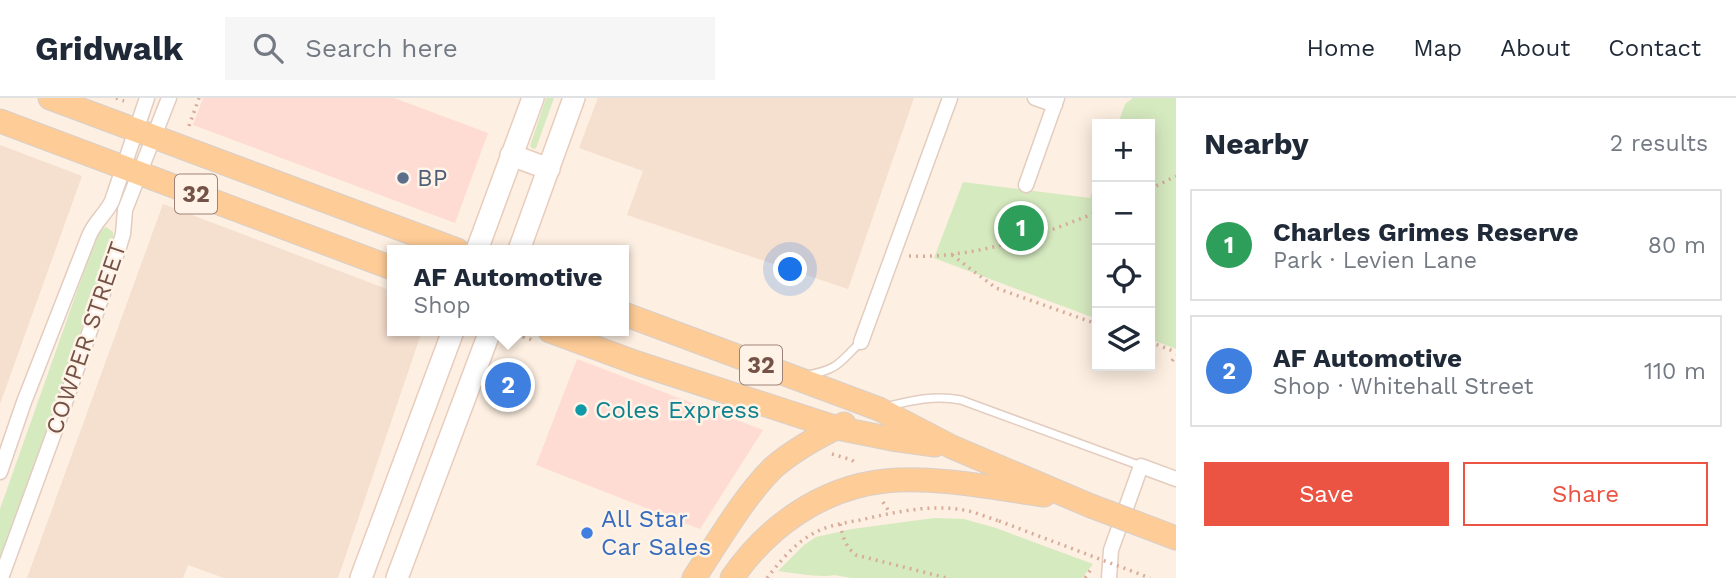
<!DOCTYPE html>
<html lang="en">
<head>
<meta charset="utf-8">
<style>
  body { margin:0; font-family:"Work Sans",sans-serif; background:#f6f6f7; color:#1f2937 }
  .controls { position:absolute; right:21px; top:21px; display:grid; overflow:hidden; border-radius:0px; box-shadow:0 4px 18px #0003 }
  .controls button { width:63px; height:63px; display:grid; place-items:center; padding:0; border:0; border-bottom:2px solid #e0e1e3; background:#fff; color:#1f2937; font:35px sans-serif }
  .you { position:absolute; left:791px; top:172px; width:24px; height:24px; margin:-18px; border:5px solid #fff; border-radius:50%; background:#1a73e8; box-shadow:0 0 0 10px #1a73e833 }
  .badge { display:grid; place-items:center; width:46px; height:46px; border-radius:50%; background:#eb5442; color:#fff; font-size:23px; font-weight:700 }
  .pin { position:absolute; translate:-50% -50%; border:4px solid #fff; box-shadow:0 2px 7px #0006 }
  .popup { position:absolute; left:387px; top:147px; width:242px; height:91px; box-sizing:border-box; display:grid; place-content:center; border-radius:0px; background:#fff; filter:drop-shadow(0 2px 5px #0005); font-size:23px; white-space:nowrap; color:#747a83 }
  .popup b { font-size:26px; color:#1f2937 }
  .popup::after { content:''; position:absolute; left:50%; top:100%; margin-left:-14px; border:14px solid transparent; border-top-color:#fff }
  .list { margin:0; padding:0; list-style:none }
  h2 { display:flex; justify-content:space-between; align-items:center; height:91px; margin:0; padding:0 28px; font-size:30px }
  h2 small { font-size:23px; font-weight:400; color:#747a83 }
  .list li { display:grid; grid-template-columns:46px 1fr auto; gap:21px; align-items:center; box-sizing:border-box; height:112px; margin:0 14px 14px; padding:0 14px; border:2px solid #e0e1e3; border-radius:0px }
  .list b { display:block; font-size:26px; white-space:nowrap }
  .list p { margin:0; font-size:23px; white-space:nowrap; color:#747a83 }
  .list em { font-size:23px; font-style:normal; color:#747a83 }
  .actions { display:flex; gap:14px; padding:21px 28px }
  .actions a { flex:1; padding:16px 0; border:2px solid #eb5442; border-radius:0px; text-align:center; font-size:24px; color:#eb5442 }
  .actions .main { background:#eb5442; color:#fff }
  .icon { flex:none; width:38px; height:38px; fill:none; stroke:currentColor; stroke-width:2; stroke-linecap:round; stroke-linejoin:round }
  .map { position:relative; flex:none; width:1176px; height:480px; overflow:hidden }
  header { display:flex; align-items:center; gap:42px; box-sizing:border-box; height:98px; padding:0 35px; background:#fff; border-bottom:2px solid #e0e1e3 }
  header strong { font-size:33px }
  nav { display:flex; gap:38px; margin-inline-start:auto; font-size:24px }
  .search { width:490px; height:63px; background:#f6f6f7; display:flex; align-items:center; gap:18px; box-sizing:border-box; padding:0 24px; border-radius:0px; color:#747a83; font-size:26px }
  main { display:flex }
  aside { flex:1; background:#fff }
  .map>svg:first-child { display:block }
</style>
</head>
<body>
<header>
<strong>Gridwalk</strong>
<div class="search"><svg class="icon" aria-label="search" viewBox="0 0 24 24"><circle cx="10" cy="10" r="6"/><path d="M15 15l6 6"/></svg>Search here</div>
<nav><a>Home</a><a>Map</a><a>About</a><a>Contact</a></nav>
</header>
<main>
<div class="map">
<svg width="1176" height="480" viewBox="0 0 1176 480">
  <rect width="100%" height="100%" fill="#fdefe1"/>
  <!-- residential -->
  <path fill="#f5dfcf" d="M 598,0 L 914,0 L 848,191 L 627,117 L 643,73 L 579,50 Z
    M 0,47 L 82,78 L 0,306 Z
    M 163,106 L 392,193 L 392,233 L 422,233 L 338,480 L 224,480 L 188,467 L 183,480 L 27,480 Z"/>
  <!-- commercial -->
  <path fill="#fedcd4" d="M 203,0 L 394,0 L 488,35 L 455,125 L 193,27 Z
    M 577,261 L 763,332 L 700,431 L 536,367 Z"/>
  <!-- green -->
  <path fill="#d6eac0" d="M 546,0 L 554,0 L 536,50 L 533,51 L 530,48 Z
    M 1133,0 L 1176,0 L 1176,251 L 1150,241 L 1150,26 L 1118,26 L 1125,6 Z
    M 1097,81 L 1097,221 L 934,160 L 963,84 L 1090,100 Z
    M 106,129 L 113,134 L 113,139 L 0,469 L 0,411 L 98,134 Z
    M 934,420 L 964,421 L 996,430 L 1093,466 L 1082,480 L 852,480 L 834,477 C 822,480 793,475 778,473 L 804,447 L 816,439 L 852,431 Z"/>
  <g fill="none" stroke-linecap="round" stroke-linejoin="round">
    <defs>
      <path id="lane" d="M 808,277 C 840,271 839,264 861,244
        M 886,309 C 912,302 935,297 961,302 L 1141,368"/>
      <path id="street" d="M 1035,0 L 1055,7
        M 1026,87 L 1057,0
        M 861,244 L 950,0
        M 0,374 L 24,304 L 89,138 C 95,123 106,116 112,103 L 147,0
        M 1,480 L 61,316 L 119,149 L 123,136 L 125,112 L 169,0
        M 1109,480 L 1111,452 L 1141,368 L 1176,381"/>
      <path id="secondary" d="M 511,57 L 549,71
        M 477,152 L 533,0
        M 519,152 L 574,0
        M 361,480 L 453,233
        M 397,480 L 490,233"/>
      <path id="primary" d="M 50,0 L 457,152
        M 0,23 L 392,170
        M 624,216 L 879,311 L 952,349 L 1091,408
        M 550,233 L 637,265 L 837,330 L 892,341 L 935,347
        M 1131,423 L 1176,440
        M 694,480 C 717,445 745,397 774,369 C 795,351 819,338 844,326
        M 732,480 C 767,429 821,390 885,383 C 937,378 992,390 1044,397"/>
    </defs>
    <!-- lane casing -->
    <use href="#lane" stroke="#e3ccc0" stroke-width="10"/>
    <!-- street casing -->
    <use href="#street" stroke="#e3ccc0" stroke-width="17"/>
    <!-- secondary casing -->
    <use href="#secondary" stroke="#e8ccbd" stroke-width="24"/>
    <!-- primary casing -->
    <use href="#primary" stroke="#d8cfcb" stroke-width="25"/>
    <!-- path -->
    <path stroke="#d7ac9b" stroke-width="3.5" stroke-dasharray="2 5" stroke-linecap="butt" d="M 116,0 L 124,3
      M 189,28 L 199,0
      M 1150,91 L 1176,78
      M 952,157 L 996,190 L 1097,226
      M 909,158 C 971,161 1040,138 1097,114
      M 510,237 L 513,235 L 532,242
      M 1150,244 L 1176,254
      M 1172,263 L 1176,257
      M 832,356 L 852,362 L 857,366
      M 883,404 L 890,415
      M 840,426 C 843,438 845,449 856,457 L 947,480
      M 767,480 C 779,465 792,448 809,438 C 824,428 843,425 860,422 C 892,415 924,407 957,411 C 971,412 986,419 999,423
      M 1085,480 L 1092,470"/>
    <!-- lane -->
    <use href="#lane" stroke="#fff" stroke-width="7"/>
    <!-- street -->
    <use href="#street" stroke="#fff" stroke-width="14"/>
    <!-- secondary -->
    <use href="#secondary" stroke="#fff" stroke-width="21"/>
    <!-- primary -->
    <use href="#primary" stroke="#fecc97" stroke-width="23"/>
    <defs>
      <path id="primary-bridge" d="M 1091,408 L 1131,423"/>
    </defs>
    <!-- primary-bridge casing -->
    <use href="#primary-bridge" stroke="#d8cfcb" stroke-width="25" stroke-linecap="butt"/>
    <!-- path-bridge -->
    <path stroke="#d7ac9b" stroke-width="3.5" stroke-dasharray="2 5" stroke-linecap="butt" d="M 999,423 L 1150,480"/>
    <!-- primary-bridge -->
    <use href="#primary-bridge" stroke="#fecc97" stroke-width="23"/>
  </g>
  <!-- markers -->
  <circle fill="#5c6f8a" stroke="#fff3e8" stroke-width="2.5" cx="403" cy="80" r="7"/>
  <circle fill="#0f9aa8" stroke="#fff3e8" stroke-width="2.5" cx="581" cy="312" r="7"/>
  <circle fill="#3f7fe0" stroke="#fff3e8" stroke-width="2.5" cx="587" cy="435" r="7"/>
  <g text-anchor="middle" stroke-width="5" stroke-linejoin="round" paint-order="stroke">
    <!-- shield labels -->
    <g fill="#fff3e8" stroke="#9e8277" stroke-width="2">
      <rect x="175" y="76.5" width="42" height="39" rx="5"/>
      <rect x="740" y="247.5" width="42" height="39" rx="5"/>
    </g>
    <g font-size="23" font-weight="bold" fill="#755247">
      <text x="196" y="104">32</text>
      <text x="761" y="275">32</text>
    </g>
    <!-- service labels -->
    <g font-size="24" fill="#4e5e75" stroke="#fff3e8" text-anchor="start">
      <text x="417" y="88">BP</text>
    </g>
    <!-- street labels -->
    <g font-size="24" fill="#755247" stroke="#fff3e8">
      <text transform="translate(86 240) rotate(-71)" y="8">COWPER STREET</text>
    </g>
    <!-- culture labels -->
    <g font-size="24" fill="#0d838f" stroke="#fff3e8" text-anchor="start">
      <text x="595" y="320">Coles Express</text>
    </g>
    <!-- shop labels -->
    <g font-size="24" fill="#366cbe" stroke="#fff3e8" text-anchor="start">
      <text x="601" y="429">All Star<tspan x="601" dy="28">Car Sales</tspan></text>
    </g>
  </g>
</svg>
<div class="controls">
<button>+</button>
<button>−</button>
<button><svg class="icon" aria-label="locate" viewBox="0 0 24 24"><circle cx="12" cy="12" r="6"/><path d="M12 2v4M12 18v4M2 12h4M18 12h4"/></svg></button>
<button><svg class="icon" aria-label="layers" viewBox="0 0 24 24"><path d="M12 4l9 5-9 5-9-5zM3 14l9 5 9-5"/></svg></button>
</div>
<div class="you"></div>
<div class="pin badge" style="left:1021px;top:130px;background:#2e9e5b">1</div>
<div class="pin badge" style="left:508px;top:287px;background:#3f7fe0">2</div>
<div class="popup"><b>AF Automotive</b>Shop</div>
</div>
<aside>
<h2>Nearby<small>2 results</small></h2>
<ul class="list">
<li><span class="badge" style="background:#2e9e5b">1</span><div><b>Charles Grimes Reserve</b><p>Park · Levien Lane</p></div><em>80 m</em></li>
<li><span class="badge" style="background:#3f7fe0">2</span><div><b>AF Automotive</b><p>Shop · Whitehall Street</p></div><em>110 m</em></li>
</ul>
<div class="actions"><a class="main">Save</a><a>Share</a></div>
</aside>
</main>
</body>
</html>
